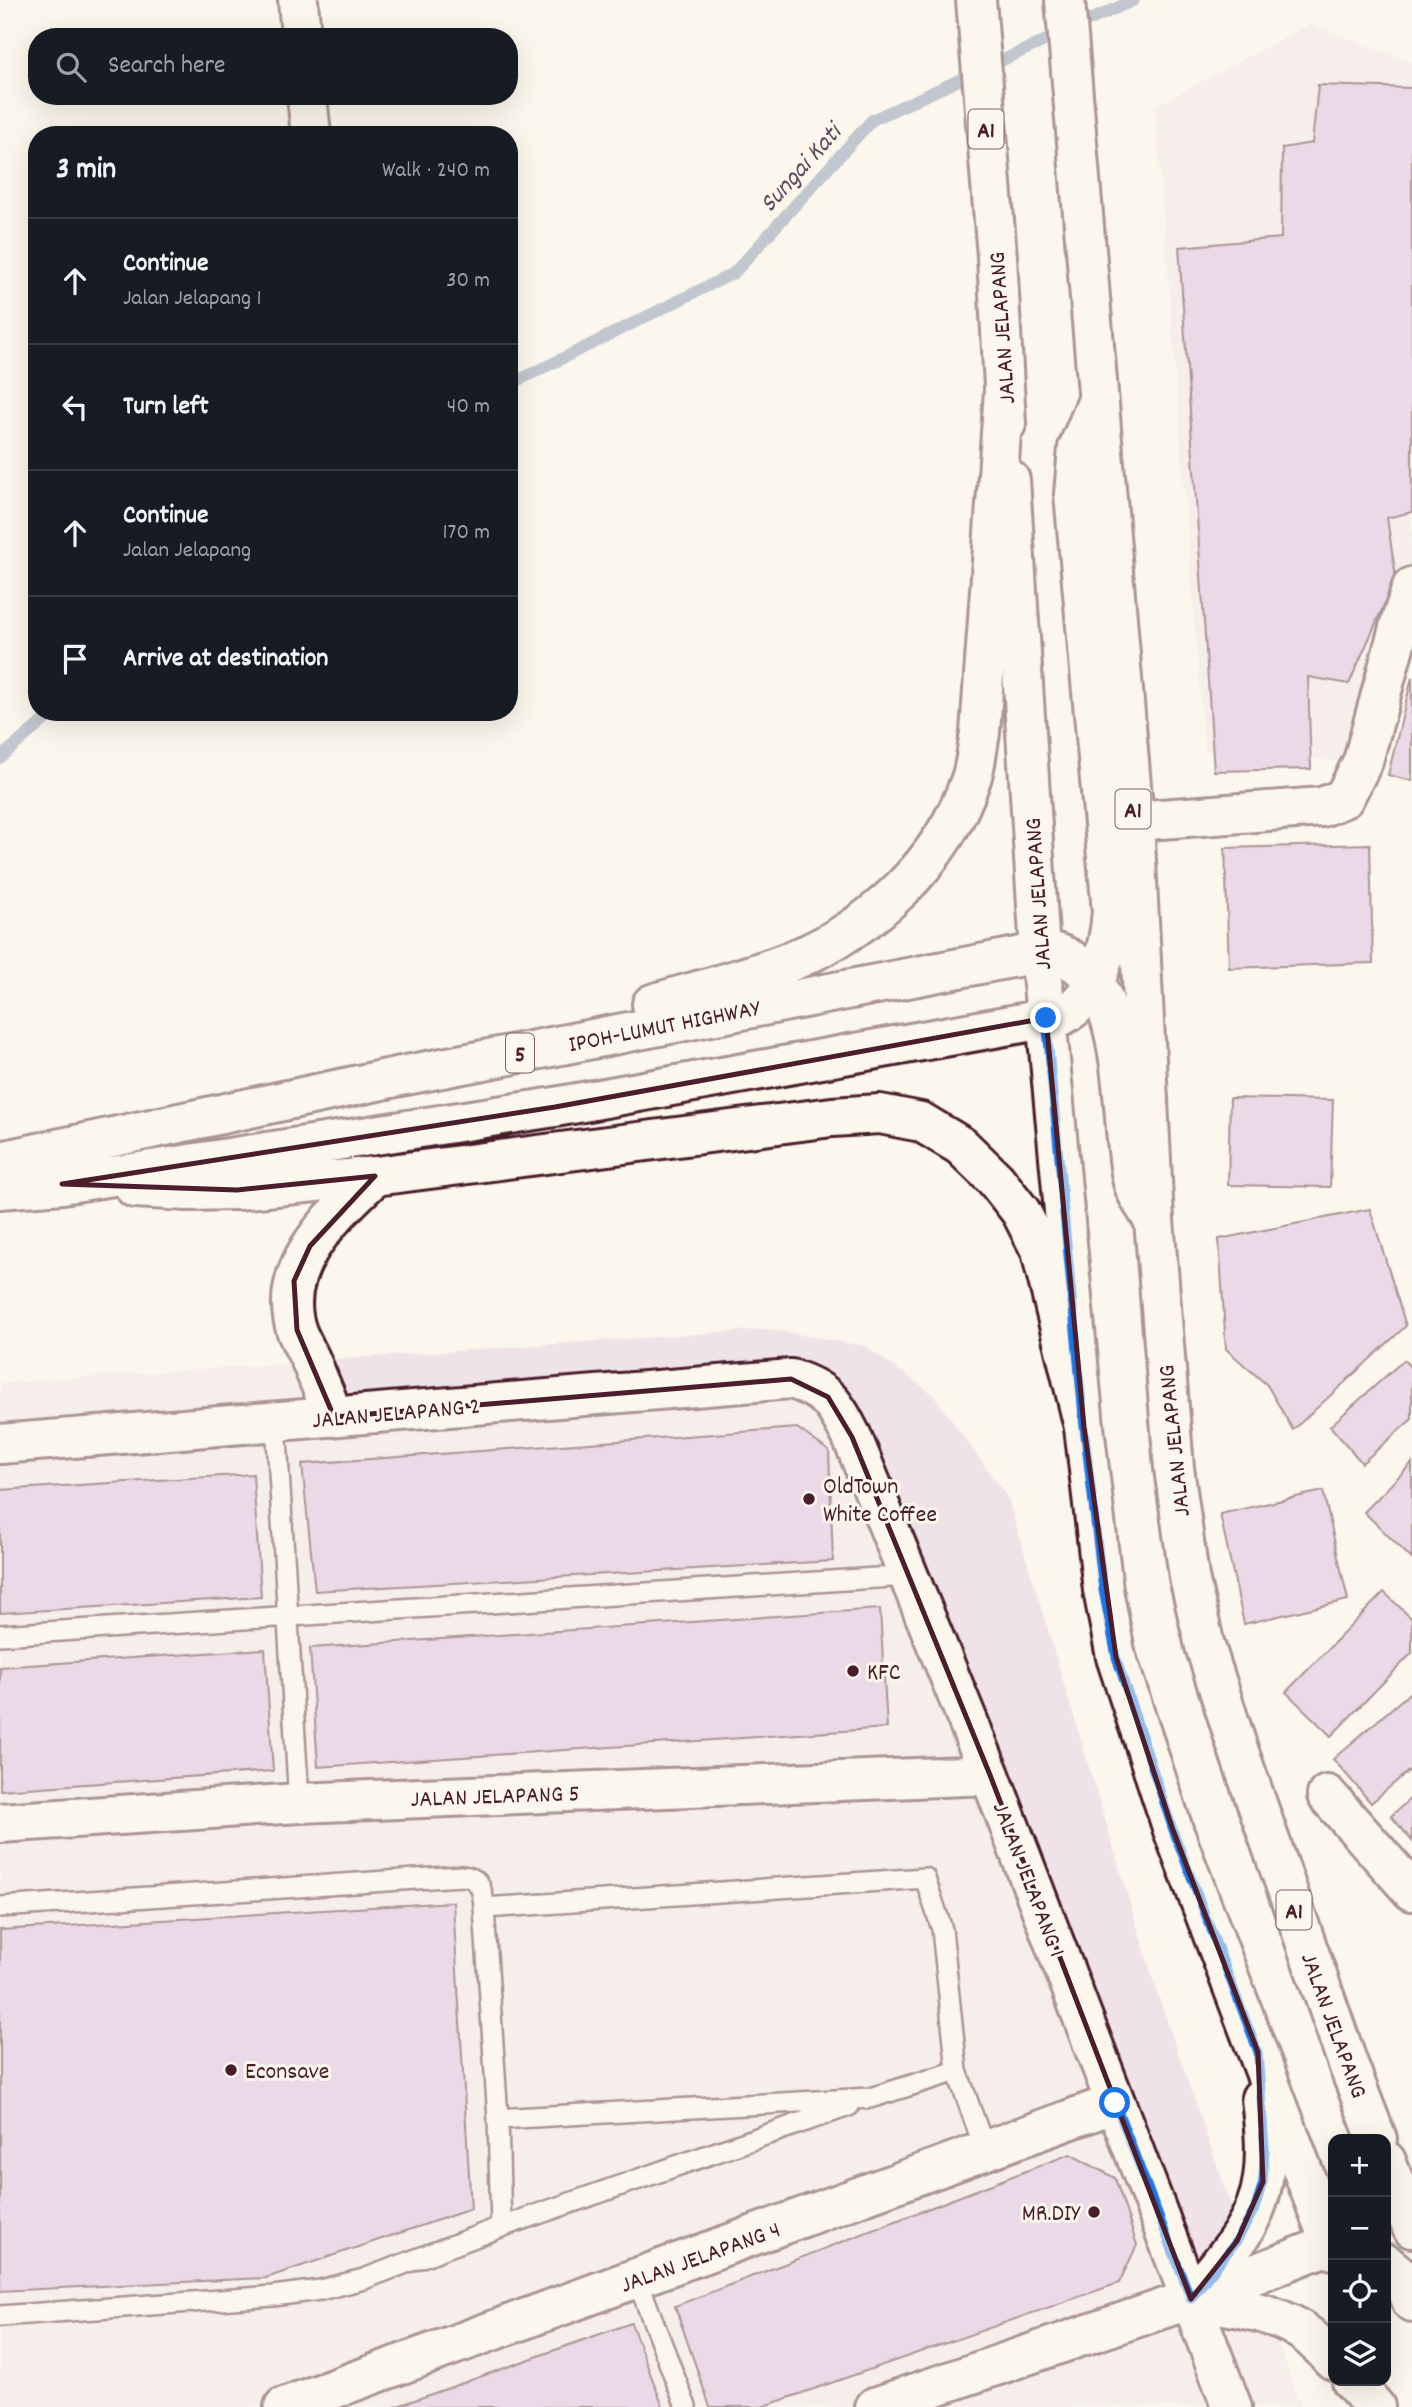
<!DOCTYPE html>
<html lang="en">
<head>
<meta charset="utf-8">
<style>
  body { margin:0; font-family:Dekko,sans-serif; background:#20242c; color:#f1f3f6 }
  .controls { position:absolute; right:21px; bottom:21px; display:grid; overflow:hidden; border-radius:14px; box-shadow:0 7px 28px #0002 }
  .controls button { width:63px; height:63px; display:grid; place-items:center; padding:0; border:0; border-bottom:2px solid #363941; background:#171b24; color:#f1f3f6; font:35px sans-serif }
  .stop { position:absolute; width:21px; height:21px; margin:-16px; border:5px solid #1a73e8; border-radius:50%; background:#fff }
  .stop.end { background:#1a73e8; border-color:#fff; box-shadow:0 2px 7px #0008 }
  .list { margin:0; padding:0; list-style:none }
  h2 { display:flex; justify-content:space-between; align-items:center; height:91px; margin:0; padding:0 28px; font-size:30px }
  h2 small { font-size:23px; font-weight:400; color:#9ea1a6 }
  .list li { display:grid; grid-template-columns:46px 1fr auto; gap:21px; align-items:center; box-sizing:border-box; height:126px; padding:0 28px; border-top:2px solid #363941 }
  .list b { display:block; font-size:26px; white-space:nowrap }
  .list p { margin:0; font-size:23px; white-space:nowrap; color:#9ea1a6 }
  .list em { font-size:23px; font-style:normal; color:#9ea1a6 }
  .icon { flex:none; width:38px; height:38px; fill:none; stroke:currentColor; stroke-width:2; stroke-linecap:round; stroke-linejoin:round }
  .map { position:relative; flex:none; width:1412px; height:2407px; overflow:hidden }
  .search { position:absolute; background:#171b24; box-shadow:0 7px 28px #0002; left:28px; top:28px; width:490px; height:77px; display:flex; align-items:center; gap:18px; box-sizing:border-box; padding:0 24px; border-radius:28px; color:#9ea1a6; font-size:26px }
  .panel { position:absolute; background:#171b24; box-shadow:0 7px 28px #0002; left:28px; top:126px; width:490px; height:595px; border-radius:28px }
  .map>svg:first-child { display:block }
</style>
</head>
<body>
<div class="map">
<svg width="1412" height="2407" viewBox="0 0 1412 2407">
  <rect width="100%" height="100%" fill="#fbf7ec"/>
  <filter id="ink" filterUnits="userSpaceOnUse"><feTurbulence type="fractalNoise" baseFrequency=".0143" numOctaves="2"/><feDisplacementMap in="SourceGraphic" scale="14" xChannelSelector="R" yChannelSelector="G"/><feConvolveMatrix kernelMatrix="1 2 1 2 8 2 1 2 1" color-interpolation-filters="sRGB"/></filter>
  <g filter="url(#ink)">
    <!-- built -->
    <path fill="#f0e3e8" d="M 1309,24 L 1412,62 L 1412,572 L 1347,762 L 1204,750 L 1155,106 Z
      M 768,1329 L 865,1346 L 933,1394 L 1008,1498 L 1157,1992 L 1301,2407 L 0,2407 L 0,1383 Z"/>
    <g fill="none" stroke-linecap="round" stroke-linejoin="round">
      <!-- stream -->
      <path stroke="#7c8ba8" stroke-width="12" d="M 509,385 L 734,273 L 872,120 L 1134,0
        M 0,758 L 54,712"/>
    </g>
    <!-- building -->
    <path fill="#d5b3df" stroke="#4a1f2b" stroke-width="2" d="M 1318,85 L 1412,88 L 1412,512 L 1387,518 L 1396,578 L 1349,684 L 1308,677 L 1311,769 L 1214,771 L 1179,247 L 1281,238 L 1282,148 L 1312,143 Z
      M 1412,677 L 1412,781 L 1388,775 Z
      M 1370,844 L 1373,963 L 1229,968 L 1225,848 Z
      M 1230,1098 L 1333,1100 L 1330,1187 L 1228,1185 Z
      M 1370,1209 L 1406,1326 L 1293,1430 L 1267,1385 L 1226,1349 L 1219,1239 Z
      M 1404,1360 L 1412,1369 L 1412,1419 L 1362,1463 L 1330,1426 Z
      M 797,1428 L 829,1451 L 833,1561 L 315,1591 L 302,1464 Z
      M 1412,1463 L 1412,1559 L 1364,1512 Z
      M 253,1474 L 261,1597 L 0,1613 L 0,1490 Z
      M 1323,1491 L 1348,1600 L 1244,1624 L 1220,1514 Z
      M 1384,1592 L 1412,1619 L 1412,1653 L 1331,1736 L 1286,1692 Z
      M 880,1609 L 887,1728 L 318,1767 L 310,1648 Z
      M 265,1649 L 273,1771 L 0,1790 L 0,1667 Z
      M 1412,1691 L 1412,1768 L 1371,1803 L 1333,1759 Z
      M 1412,1797 L 1412,1841 L 1391,1816 Z
      M 453,1902 L 471,2209 L 266,2278 L 0,2291 L 0,1930 Z
      M 1070,2154 L 1115,2178 L 1137,2245 L 1119,2283 L 762,2407 L 710,2407 L 675,2306 Z
      M 631,2323 L 663,2407 L 395,2407 Z"/>
    <g fill="none" stroke-linecap="round" stroke-linejoin="round">
      <defs>
        <path id="service" d="M 276,1422 L 299,1803
          M 0,1635 L 907,1576
          M 0,1907 L 461,1876 C 481,1877 483,1891 484,1908
          M 498,2119 L 870,2098 L 957,2071
          M 501,2227 L 849,2106
          M 637,2279 L 686,2407
          M 0,2316 L 273,2296 L 320,2290 L 364,2279 L 501,2227 L 498,2119 L 484,1908 L 925,1878 L 942,1929 L 957,2071 L 985,2150"/>
        <path id="minor" d="M 298,0 L 301,37
          M 307,96 L 311,135
          M 1134,821 L 1322,807 L 1344,798 L 1363,761 L 1400,624 L 1412,587
          M 334,1417 C 326,1398 319,1380 311,1361 C 307,1352 301,1342 297,1332 C 274,1268 334,1215 375,1176
          M 0,1444 L 791,1379 C 828,1390 835,1404 852,1437 L 990,1775 L 1232,2407
          M 1327,1795 L 1412,1891
          M 0,1823 L 299,1803 L 990,1775
          M 284,2407 L 1115,2103
          M 875,2407 L 1191,2299 L 1331,2244"/>
        <path id="primary" d="M 976,0 L 997,257 L 1006,424
          M 1065,0 L 1134,821 L 1154,1220 L 1174,1468 L 1189,1577 L 1205,1646 L 1240,1755 L 1348,2064 L 1377,2139
          M 1010,480 L 1040,952 L 1084,1427 L 1103,1590 L 1116,1657 L 1173,1830 L 1333,2250
          M 1261,2098 C 1264,2125 1267,2152 1263,2179 C 1257,2226 1219,2264 1191,2299 C 1230,2307 1278,2310 1310,2337 C 1318,2344 1326,2352 1333,2360
          M 1386,2161 L 1412,2228
          M 1386,2264 L 1403,2278 L 1412,2302
          M 1352,2381 L 1375,2407"/>
        <path id="trunk" d="M 652,1004 C 699,990 749,978 794,960 C 874,927 943,862 971,779 C 976,765 977,748 980,733 L 1004,390
          M 0,1161 L 401,1076 L 1047,951 C 1134,966 1118,1114 1132,1178 C 1135,1193 1145,1207 1154,1220
          M 135,1188 L 188,1191 L 237,1190 L 375,1176 L 832,1117 L 880,1114 L 921,1122 L 961,1146 L 996,1180 L 1021,1212 L 1041,1251 L 1084,1427
          M 0,1189 L 62,1184 L 555,1107 L 1061,1016 C 1097,999 1109,949 1112,912 L 1074,494 L 1078,448 L 1098,400"/>
      </defs>
      <!-- service casing -->
      <use href="#service" stroke="#4a1f2b" stroke-width="24"/>
      <!-- minor casing -->
      <use href="#minor" stroke="#4a1f2b" stroke-width="44"/>
      <!-- primary casing -->
      <use href="#primary" stroke="#4a1f2b" stroke-width="44"/>
      <!-- trunk casing -->
      <use href="#trunk" stroke="#4a1f2b" stroke-width="44"/>
      <!-- service -->
      <use href="#service" stroke="#fbf7ec" stroke-width="19"/>
      <!-- minor -->
      <use href="#minor" stroke="#fbf7ec" stroke-width="38"/>
      <!-- primary -->
      <use href="#primary" stroke="#fbf7ec" stroke-width="38"/>
      <!-- trunk -->
      <use href="#trunk" stroke="#fbf7ec" stroke-width="38"/>
    </g>
  </g>
  <g fill="none" stroke-linecap="round" stroke-linejoin="round" filter="url(#ink)">
    <!-- route -->
    <path stroke="#1a73e8" stroke-width="9" d="M 1046,1018 L 1084,1427 L 1103,1590 L 1116,1657 L 1173,1830 L 1258,2052 L 1265,2148 L 1263,2182 L 1255,2209 L 1237,2241 L 1191,2299 L 1115,2103"/>
  </g>
  <!-- marked area -->
  <path d="M0 0H1412V2407H0ZM 1046,1018 L 1084,1427 L 1116,1657 L 1173,1830 L 1258,2052 L 1263,2182 L 1237,2241 L 1191,2299 L 990,1775 L 852,1437 L 828,1397 L 791,1379 L 334,1417 L 297,1330 L 294,1281 L 310,1246 L 375,1176 L 237,1190 L 62,1184 L 555,1107 Z" fill="#fbf7ec" fill-opacity=".55" fill-rule="evenodd"/>
  <path fill="none" stroke="#4a1f2b" stroke-width="5" stroke-linejoin="round" d="M 1046,1018 L 1084,1427 L 1116,1657 L 1173,1830 L 1258,2052 L 1263,2182 L 1237,2241 L 1191,2299 L 990,1775 L 852,1437 L 828,1397 L 791,1379 L 334,1417 L 297,1330 L 294,1281 L 310,1246 L 375,1176 L 237,1190 L 62,1184 L 555,1107 Z"/>
  <!-- markers -->
  <g fill="#4a1f2b" stroke="#fbf7ec" stroke-width="2.5">
    <circle cx="809" cy="1499" r="7"/>
    <circle cx="853" cy="1671" r="7"/>
    <circle cx="231" cy="2070" r="7"/>
    <circle cx="1094" cy="2212" r="7"/>
  </g>
  <g text-anchor="middle" stroke-width="6" stroke-linejoin="round" paint-order="stroke">
    <!-- shield labels -->
    <g fill="#fbf7ec" stroke="#7f6065" stroke-width="2">
      <rect x="968.5" y="109.5" width="35" height="39" rx="5"/>
      <rect x="1115.5" y="789.5" width="35" height="39" rx="5"/>
      <rect x="506" y="1033.5" width="28" height="39" rx="5"/>
      <rect x="1276.5" y="1890.5" width="35" height="39" rx="5"/>
    </g>
    <g font-size="23" font-weight="bold" fill="#4a1f2b">
      <text x="986" y="137">A1</text>
      <text x="1133" y="817">A1</text>
      <text x="520" y="1061">5</text>
      <text x="1294" y="1918">A1</text>
    </g>
    <!-- street labels -->
    <g font-size="24" fill="#4a1f2b" stroke="#fbf7ec">
      <text transform="translate(1001 328) rotate(-94)" y="8">JALAN JELAPANG</text>
      <text transform="translate(1037 894) rotate(-94)" y="8">JALAN JELAPANG</text>
      <text transform="translate(664 1025) rotate(-11)" y="8">IPOH-LUMUT HIGHWAY</text>
      <text transform="translate(396 1412) rotate(-5)" y="8">JALAN JELAPANG 2</text>
      <text transform="translate(1173 1441) rotate(-96)" y="8">JALAN JELAPANG</text>
      <text transform="translate(495 1795) rotate(-2)" y="8">JALAN JELAPANG 5</text>
      <text transform="translate(1030 1879) rotate(69)" y="8">JALAN JELAPANG 1</text>
      <text transform="translate(1335 2025) rotate(70)" y="8">JALAN JELAPANG</text>
      <text transform="translate(700 2256) rotate(-20)" y="8">JALAN JELAPANG 4</text>
    </g>
    <!-- poi labels -->
    <g font-size="24" fill="#4a1f2b" stroke="#fbf7ec" text-anchor="start">
      <text x="823" y="1493">OldTown<tspan x="823" dy="28">White Coffee</tspan></text>
      <text x="867" y="1679">KFC</text>
      <text x="245" y="2078">Econsave</text>
      <text x="1080" y="2220" text-anchor="end">MR.DIY</text>
    </g>
    <!-- water labels -->
    <g font-size="26" font-style="italic" fill="#5f4c5f" stroke="#fbf7ec">
      <text transform="translate(799 167) rotate(-48)" y="9">Sungai Kati</text>
    </g>
  </g>
</svg>
<div class="controls">
<button>+</button>
<button>−</button>
<button><svg class="icon" aria-label="locate" viewBox="0 0 24 24"><circle cx="12" cy="12" r="6"/><path d="M12 2v4M12 18v4M2 12h4M18 12h4"/></svg></button>
<button><svg class="icon" aria-label="layers" viewBox="0 0 24 24"><path d="M12 4l9 5-9 5-9-5zM3 14l9 5 9-5"/></svg></button>
</div>
<div class="stop" style="left:1115px;top:2103px"></div>
<div class="stop end" style="left:1046px;top:1018px"></div>
<div class="search"><svg class="icon" aria-label="search" viewBox="0 0 24 24"><circle cx="10" cy="10" r="6"/><path d="M15 15l6 6"/></svg>Search here</div>
<section class="panel">
<h2>3 min<small>Walk · 240 m</small></h2>
<ul class="list">
<li><svg class="icon" aria-label="ahead" viewBox="0 0 24 24"><path d="M12 20V5M6 11l6-6 6 6"/></svg><div><b>Continue</b><p>Jalan Jelapang 1</p></div><em>30 m</em></li>
<li><svg class="icon" aria-label="left" viewBox="0 0 24 24"><path d="M17 20v-9H6M10 6l-5 5 5 5"/></svg><div><b>Turn left</b></div><em>40 m</em></li>
<li><svg class="icon" aria-label="ahead" viewBox="0 0 24 24"><path d="M12 20V5M6 11l6-6 6 6"/></svg><div><b>Continue</b><p>Jalan Jelapang</p></div><em>170 m</em></li>
<li><svg class="icon" aria-label="arrive" viewBox="0 0 24 24"><path d="M6 21V4h12l-3 4 3 4H6"/></svg><div><b>Arrive at destination</b></div></li>
</ul>
</section>
</div>
</body>
</html>
